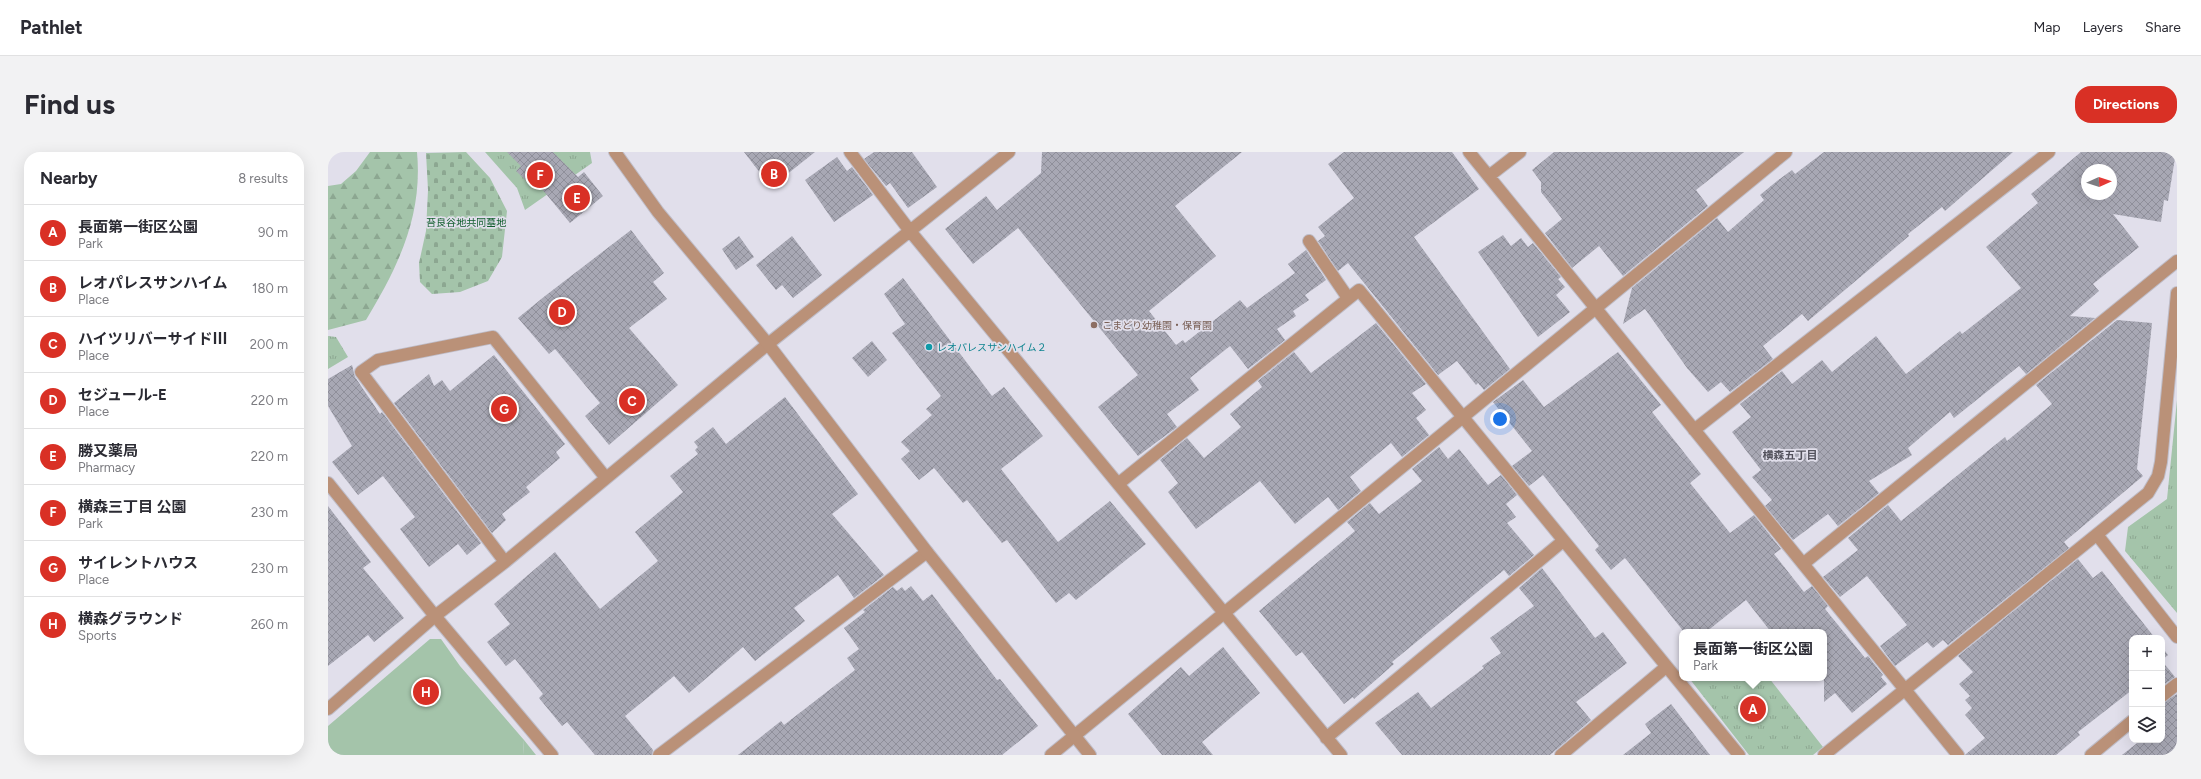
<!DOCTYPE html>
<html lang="en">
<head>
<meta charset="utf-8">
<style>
  body { margin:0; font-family:Figtree,"Noto Sans JP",sans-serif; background:#f2f2f3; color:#2b2b33 }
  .controls { position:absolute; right:12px; bottom:12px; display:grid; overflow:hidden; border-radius:8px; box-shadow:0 4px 16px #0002 }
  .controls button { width:36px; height:36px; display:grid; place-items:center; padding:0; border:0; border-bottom:1px solid #e1e1e2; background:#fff; color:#2b2b33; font:20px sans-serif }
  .compass { position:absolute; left:1753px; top:12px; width:36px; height:36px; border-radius:50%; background:#fff; box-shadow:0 4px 16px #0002; rotate:87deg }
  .you { position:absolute; left:1172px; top:267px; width:14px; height:14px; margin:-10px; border:3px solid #fff; border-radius:50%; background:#1a73e8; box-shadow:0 0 0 6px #1a73e833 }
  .badge { display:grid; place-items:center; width:26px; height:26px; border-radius:50%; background:#d93025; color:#fff; font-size:13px; font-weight:700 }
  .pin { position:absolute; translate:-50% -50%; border:2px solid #fff; box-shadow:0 1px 4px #0006 }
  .popup { position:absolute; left:1351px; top:477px; width:148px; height:52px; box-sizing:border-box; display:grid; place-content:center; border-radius:8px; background:#fff; filter:drop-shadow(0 1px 3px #0005); font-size:13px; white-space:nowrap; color:#7c7c81 }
  .popup b { font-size:15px; color:#2b2b33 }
  .popup::after { content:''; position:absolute; left:50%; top:100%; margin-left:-8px; border:8px solid transparent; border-top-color:#fff }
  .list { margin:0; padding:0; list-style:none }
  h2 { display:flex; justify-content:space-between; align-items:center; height:52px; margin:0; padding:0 16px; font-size:17px }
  h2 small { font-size:13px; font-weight:400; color:#7c7c81 }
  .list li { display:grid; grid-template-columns:26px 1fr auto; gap:12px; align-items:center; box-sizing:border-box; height:56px; padding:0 16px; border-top:1px solid #e1e1e2 }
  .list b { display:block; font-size:15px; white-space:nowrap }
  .list p { margin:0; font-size:13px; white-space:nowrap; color:#7c7c81 }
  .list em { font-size:13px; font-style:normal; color:#7c7c81 }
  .icon { flex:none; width:22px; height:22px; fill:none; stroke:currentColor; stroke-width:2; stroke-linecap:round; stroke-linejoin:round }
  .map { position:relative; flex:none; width:1849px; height:603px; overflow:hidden; border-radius:16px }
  header { display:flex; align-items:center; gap:24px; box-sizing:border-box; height:56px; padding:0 20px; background:#fff; border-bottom:1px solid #e1e1e2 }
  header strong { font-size:19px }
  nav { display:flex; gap:22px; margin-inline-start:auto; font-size:14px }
  .intro { display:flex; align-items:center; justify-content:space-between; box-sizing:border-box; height:96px; padding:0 24px }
  h1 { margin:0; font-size:28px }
  .button { padding:10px 18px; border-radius:16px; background:#d93025; color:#fff; font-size:14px; font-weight:700 }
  main { display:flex; gap:24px; padding:0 24px }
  aside { flex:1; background:#fff; border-radius:16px; box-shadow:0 4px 16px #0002 }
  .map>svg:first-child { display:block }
</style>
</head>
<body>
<header>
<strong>Pathlet</strong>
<nav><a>Map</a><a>Layers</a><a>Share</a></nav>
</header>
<div class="intro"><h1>Find us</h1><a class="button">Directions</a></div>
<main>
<aside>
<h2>Nearby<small>8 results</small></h2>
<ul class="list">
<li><span class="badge">A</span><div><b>長面第一街区公園</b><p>Park</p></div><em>90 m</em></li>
<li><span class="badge">B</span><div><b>レオパレスサンハイム</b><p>Place</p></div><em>180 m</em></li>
<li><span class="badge">C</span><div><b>ハイツリバーサイドⅢ</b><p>Place</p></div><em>200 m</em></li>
<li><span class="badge">D</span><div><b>セジュール-E</b><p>Place</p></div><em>220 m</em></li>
<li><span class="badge">E</span><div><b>勝又薬局</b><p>Pharmacy</p></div><em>220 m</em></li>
<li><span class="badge">F</span><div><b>横森三丁目 公園</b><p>Park</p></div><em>230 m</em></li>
<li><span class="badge">G</span><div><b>サイレントハウス</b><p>Place</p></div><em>230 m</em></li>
<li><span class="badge">H</span><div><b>横森グラウンド</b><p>Sports</p></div><em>260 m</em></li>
</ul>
</aside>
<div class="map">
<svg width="1849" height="603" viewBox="0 0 1849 603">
  <defs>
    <pattern id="forest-firs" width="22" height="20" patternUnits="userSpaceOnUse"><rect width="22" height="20" fill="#a4c4aa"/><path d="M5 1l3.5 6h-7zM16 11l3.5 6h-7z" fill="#8ca791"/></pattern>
    <pattern id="cemetery-stones" width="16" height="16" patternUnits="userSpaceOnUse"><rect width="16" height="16" fill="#a4c4aa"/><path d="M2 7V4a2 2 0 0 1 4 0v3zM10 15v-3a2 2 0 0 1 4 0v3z" fill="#8ca791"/></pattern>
    <pattern id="park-tufts" width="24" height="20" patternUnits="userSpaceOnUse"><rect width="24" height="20" fill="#a4c4aa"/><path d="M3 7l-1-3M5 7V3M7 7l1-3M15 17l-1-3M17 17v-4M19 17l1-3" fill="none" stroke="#8ca791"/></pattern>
    <pattern id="building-cross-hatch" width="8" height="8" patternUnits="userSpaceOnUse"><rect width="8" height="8" fill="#a8a8b4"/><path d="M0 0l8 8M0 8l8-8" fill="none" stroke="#8f8f9a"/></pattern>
  </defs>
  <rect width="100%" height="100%" fill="#e1dfeb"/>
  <!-- forest -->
  <path fill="url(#forest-firs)" d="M 42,0 L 89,0 C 95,64 70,115 38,168 L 0,178 L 0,34 L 13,32 L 28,19 Z"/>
  <!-- cemetery -->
  <path fill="url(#cemetery-stones)" d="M 138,0 L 162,26 L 179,59 L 174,105 L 160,129 L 132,140 L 104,142 L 92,130 L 91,111 L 98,79 L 100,38 L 98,1 Z"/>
  <!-- park -->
  <path fill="url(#park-tufts)" d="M 157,0 L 262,0 L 264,11 L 197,58 L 189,36 Z
    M 0,184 L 8,185 L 20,205 L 0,217 Z
    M 1849,248 L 1849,461 L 1797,399 L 1800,375 L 1839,347 Z
    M 1361,526 L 1441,526 L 1495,595 L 1485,603 L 1421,603 Z
    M 196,588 L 208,603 L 195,603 Z"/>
  <!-- garden -->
  <path fill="#a4c4aa" d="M 102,487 L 113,487 L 132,514 L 196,588 L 195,603 L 0,603 L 0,574 Z"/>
  <!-- building -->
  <path fill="url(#building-cross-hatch)" fill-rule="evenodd" d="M 179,0 L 225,0 L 250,25 L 256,20 L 275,44 L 242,71 L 209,31 L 205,35 L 188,19 L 193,14 Z
    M 416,0 L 487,0 L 443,35 Z
    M 546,0 L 584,0 L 609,35 L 580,56 L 562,31 L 558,34 L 536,7 Z
    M 714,0 L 914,0 L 847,54 L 888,104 L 821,159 L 848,193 L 855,188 L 857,191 L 912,148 L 919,156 L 967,121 L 960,112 L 978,98 L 998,128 L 977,143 L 981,148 L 965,159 L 968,164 L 949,177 L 957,188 L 920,217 L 902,194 L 862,226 L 871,238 L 839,262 L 849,275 L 810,304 L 770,255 L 810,223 L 690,76 L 645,112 L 617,77 L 658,44 L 669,58 L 713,21 Z
    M 1016,0 L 1124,0 L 1151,37 L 1086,85 L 1182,217 L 1156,238 L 1150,231 L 1148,233 L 1129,209 L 1110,223 L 1020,111 L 1010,119 L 990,89 L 997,84 L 990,75 L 1026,46 L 1000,12 Z
    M 1226,0 L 1416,0 L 1368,38 L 1380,54 L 1295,124 L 1271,94 L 1244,116 L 1217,81 L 1234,67 L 1213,40 L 1213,30 L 1204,18 Z
    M 1496,0 L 1685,0 L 1617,59 L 1614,55 L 1580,82 L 1581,84 L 1480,169 L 1474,162 L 1435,194 L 1445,207 L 1402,240 L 1393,230 L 1380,240 L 1359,216 L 1317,157 L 1295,172 L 1304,136 L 1389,66 L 1400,80 L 1436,48 L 1432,43 L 1449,29 L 1464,18 L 1467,22 Z
    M 1753,0 L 1848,0 L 1840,49 L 1836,48 L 1833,70 L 1785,62 L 1811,95 L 1765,132 L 1771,139 L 1742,164 L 1767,166 L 1698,222 L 1691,214 L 1626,266 L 1622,260 L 1580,296 L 1584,303 L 1541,329 L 1551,341 L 1510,374 L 1500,362 L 1465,388 L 1437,354 L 1444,348 L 1424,325 L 1433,318 L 1404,280 L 1423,265 L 1412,252 L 1454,219 L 1464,232 L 1494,208 L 1504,220 L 1548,184 L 1578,222 L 1632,179 L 1634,182 L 1693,136 L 1658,95 L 1710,51 L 1703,42 ZM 1759,18 L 1783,18 L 1783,42 L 1759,42 Z
    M 509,5 L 519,19 L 524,15 L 545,43 L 506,70 L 477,28 Z
    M 303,78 L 336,121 L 325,130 L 339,147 L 301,176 L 350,233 L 281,293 L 257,264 L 272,251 L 227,197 L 221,202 L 190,166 L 217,144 Z
    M 1175,83 L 1183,94 L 1193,86 L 1200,95 L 1205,91 L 1233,125 L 1230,127 L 1237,135 L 1228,143 L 1242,160 L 1210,185 L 1150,100 Z
    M 411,84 L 426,105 L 408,118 L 394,97 Z
    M 464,84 L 494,123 L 465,146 L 454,133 L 448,138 L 428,113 Z
    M 575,126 L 664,244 L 676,235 L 715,284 L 673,317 L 730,390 L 782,349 L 818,392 L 748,448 L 741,441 L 728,451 L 679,388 L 674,391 L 639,348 L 635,351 L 606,316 L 591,328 L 573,307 L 582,299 L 573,290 L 604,263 L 598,257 L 613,244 L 564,181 L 577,172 L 556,142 Z
    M 1789,168 L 1824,171 L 1809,317 L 1815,324 L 1736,390 L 1741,396 L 1620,493 L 1615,488 L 1605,496 L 1599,490 L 1567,514 L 1552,494 L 1579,473 L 1539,424 L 1512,445 L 1495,425 L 1530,398 L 1520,386 L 1560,353 L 1573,369 L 1677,285 L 1679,289 L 1724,252 L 1708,233 Z
    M 1048,171 L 1098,232 L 1084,241 L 1098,258 L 1088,266 L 1101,283 L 1074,305 L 1063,291 L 1022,325 L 1033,339 L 1010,358 L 1000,345 L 967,372 L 932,329 L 868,377 L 840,340 L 850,331 L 832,308 L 859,286 L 876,306 L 913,275 L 902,262 L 934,235 L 930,229 L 966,200 L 983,221 Z
    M 544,189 L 559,208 L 540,225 L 524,206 Z
    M 1290,200 L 1333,253 L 1324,260 L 1373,322 L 1362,331 L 1402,381 L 1426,363 L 1453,397 L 1446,402 L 1476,440 L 1484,434 L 1500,454 L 1497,457 L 1537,506 L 1540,504 L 1555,523 L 1553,525 L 1559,532 L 1524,561 L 1507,541 L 1496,550 L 1496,480 L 1443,480 L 1418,448 L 1378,480 L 1356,480 L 1297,406 L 1283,418 L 1267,398 L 1271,394 L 1215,323 L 1201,334 L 1184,314 L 1204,299 L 1165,250 L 1195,228 L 1216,255 Z
    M 166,203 L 237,292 L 228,300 L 232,306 L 198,335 L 202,340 L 174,362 L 178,368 L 164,381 L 66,251 L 101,222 L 106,234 L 114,228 L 122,239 Z
    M 24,213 L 27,225 L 52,262 L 54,260 L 153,391 L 139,403 L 130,392 L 101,415 L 72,377 L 87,365 L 55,324 L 30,343 L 4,310 L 24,294 L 0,254 L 0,227 Z
    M 457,245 L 530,342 L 504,362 L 556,423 L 526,446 L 510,423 L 466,456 L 477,469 L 427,509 L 415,495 L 361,541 L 346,524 L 297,564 L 325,598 L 324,603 L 267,603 L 239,570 L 234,574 L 211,546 L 215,542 L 187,507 L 178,514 L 159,490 L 182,472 L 166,452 L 227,400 L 272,457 L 330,409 L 307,380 L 355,340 L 342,324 L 370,302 L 367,298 L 370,295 L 366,290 L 385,275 L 398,292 Z
    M 1111,295 L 1120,307 L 1131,297 L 1160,333 L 1173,323 L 1189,343 L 1178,352 L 1188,365 L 1179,371 L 1206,403 L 1181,424 L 1176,418 L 1064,510 L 1066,512 L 1026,547 L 1025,545 L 1016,552 L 974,500 L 968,504 L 931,459 L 1027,379 L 1019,370 L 1042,351 L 1051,362 L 1094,329 L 1084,317 Z
    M 0,354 L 43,410 L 35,416 L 76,466 L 46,490 L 40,483 L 0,514 Z
    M 1750,407 L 1765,426 L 1774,419 L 1827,486 L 1804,486 L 1804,538 L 1750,580 L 1752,583 L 1728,603 L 1637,603 L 1657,586 L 1637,563 L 1644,556 L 1637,548 L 1642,544 L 1631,532 L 1645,520 L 1630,504 Z
    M 1214,416 L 1267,486 L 1275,480 L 1299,511 L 1248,550 L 1263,568 L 1222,603 L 1074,603 L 1047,571 L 1090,540 L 1103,556 L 1156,516 L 1154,514 L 1173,501 L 1162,486 L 1206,454 L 1191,436 Z
    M 583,434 L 595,449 L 604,442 L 669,528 L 672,527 L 710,574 L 674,603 L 410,603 L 453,569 L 456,573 L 527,518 L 519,506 L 531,497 L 516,476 L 537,460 L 535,458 L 565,435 L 569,439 L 574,435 L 577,439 Z
    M 895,495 L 932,541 L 874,590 L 885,603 L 834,603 L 800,562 L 853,515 L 861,524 Z
    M 1834,495 L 1840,503 L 1834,508 Z
    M 1834,509 L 1847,525 L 1834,534 Z
    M 1849,542 L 1849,603 L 1794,603 L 1813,588 L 1834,588 L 1834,551 Z
    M 1343,552 L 1382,603 L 1295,603 L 1323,581 L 1317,572 Z"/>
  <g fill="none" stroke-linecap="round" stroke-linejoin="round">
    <defs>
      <path id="minor" d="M 522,0 L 582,79 L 1013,603
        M 1141,0 L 1630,603
        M 1161,24 L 1192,0
        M 981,89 L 1020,146
        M 1366,278 L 1721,0
        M 0,331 L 107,464 L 224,603
        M 790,332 L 1031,138 L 1411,603
        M 1770,384 L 1849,485
        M 177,410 L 33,220 L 50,208 L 165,185 L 278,326
        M 1475,412 L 1849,109
        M 1834,544 L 1849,532
        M 0,557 L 107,464 L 177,410 L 440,192 L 681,0
        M 998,586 L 1235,389
        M 331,603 L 599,400
        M 723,603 L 1458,0
        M 1233,603 L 1338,515
        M 1496,603 L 1820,341 L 1830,324 L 1833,310 L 1849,141
        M 1763,603 L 1804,569"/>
      <path id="tertiary" d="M 287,0 L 330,60 L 440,192 L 599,400 L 762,603"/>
    </defs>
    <!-- minor casing -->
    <use href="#minor" stroke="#bfbdc8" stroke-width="14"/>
    <!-- tertiary casing -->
    <use href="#tertiary" stroke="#bfbdc8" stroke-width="14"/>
    <!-- minor -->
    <use href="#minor" stroke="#ba9178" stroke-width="12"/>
    <!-- tertiary -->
    <use href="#tertiary" stroke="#ba9178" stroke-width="12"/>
  </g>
  <!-- markers -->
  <circle fill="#8d6e63" stroke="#e1dfeb" stroke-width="1.5" cx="766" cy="173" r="4"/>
  <circle fill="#0f9aa8" stroke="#e1dfeb" stroke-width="1.5" cx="601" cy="195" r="4"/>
  <g text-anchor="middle" stroke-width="3.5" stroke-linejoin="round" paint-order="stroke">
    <!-- park labels -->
    <g font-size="10" fill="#115d2d" stroke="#e1dfeb">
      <text x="138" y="74">苔良谷地共同墓地</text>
    </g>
    <!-- education labels -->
    <g font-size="10" fill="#785e54" stroke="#e1dfeb" text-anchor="start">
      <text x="774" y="177">こまどり幼稚園・保育園</text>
    </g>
    <!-- culture labels -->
    <g font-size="10" fill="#0d838f" stroke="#e1dfeb" text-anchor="start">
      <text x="609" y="199">レオパレスサンハイム２</text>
    </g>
    <!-- neighbourhood labels -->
    <g font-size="11" font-weight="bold" fill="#53525c" stroke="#e1dfeb">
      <text x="1462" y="307">横森五丁目</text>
    </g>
  </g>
</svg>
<div class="controls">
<button>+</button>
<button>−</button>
<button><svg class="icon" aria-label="layers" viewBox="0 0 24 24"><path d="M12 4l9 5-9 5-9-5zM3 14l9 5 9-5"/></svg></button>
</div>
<svg class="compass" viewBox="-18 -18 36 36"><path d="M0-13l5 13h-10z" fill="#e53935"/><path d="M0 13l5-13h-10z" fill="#7c7c81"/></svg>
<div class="you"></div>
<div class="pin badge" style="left:1425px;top:557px">A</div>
<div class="popup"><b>長面第一街区公園</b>Park</div>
<div class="pin badge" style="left:446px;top:22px">B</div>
<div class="pin badge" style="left:304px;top:249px">C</div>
<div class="pin badge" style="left:234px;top:160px">D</div>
<div class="pin badge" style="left:249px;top:46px">E</div>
<div class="pin badge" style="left:212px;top:23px">F</div>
<div class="pin badge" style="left:176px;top:257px">G</div>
<div class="pin badge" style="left:98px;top:540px">H</div>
</div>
</main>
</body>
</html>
